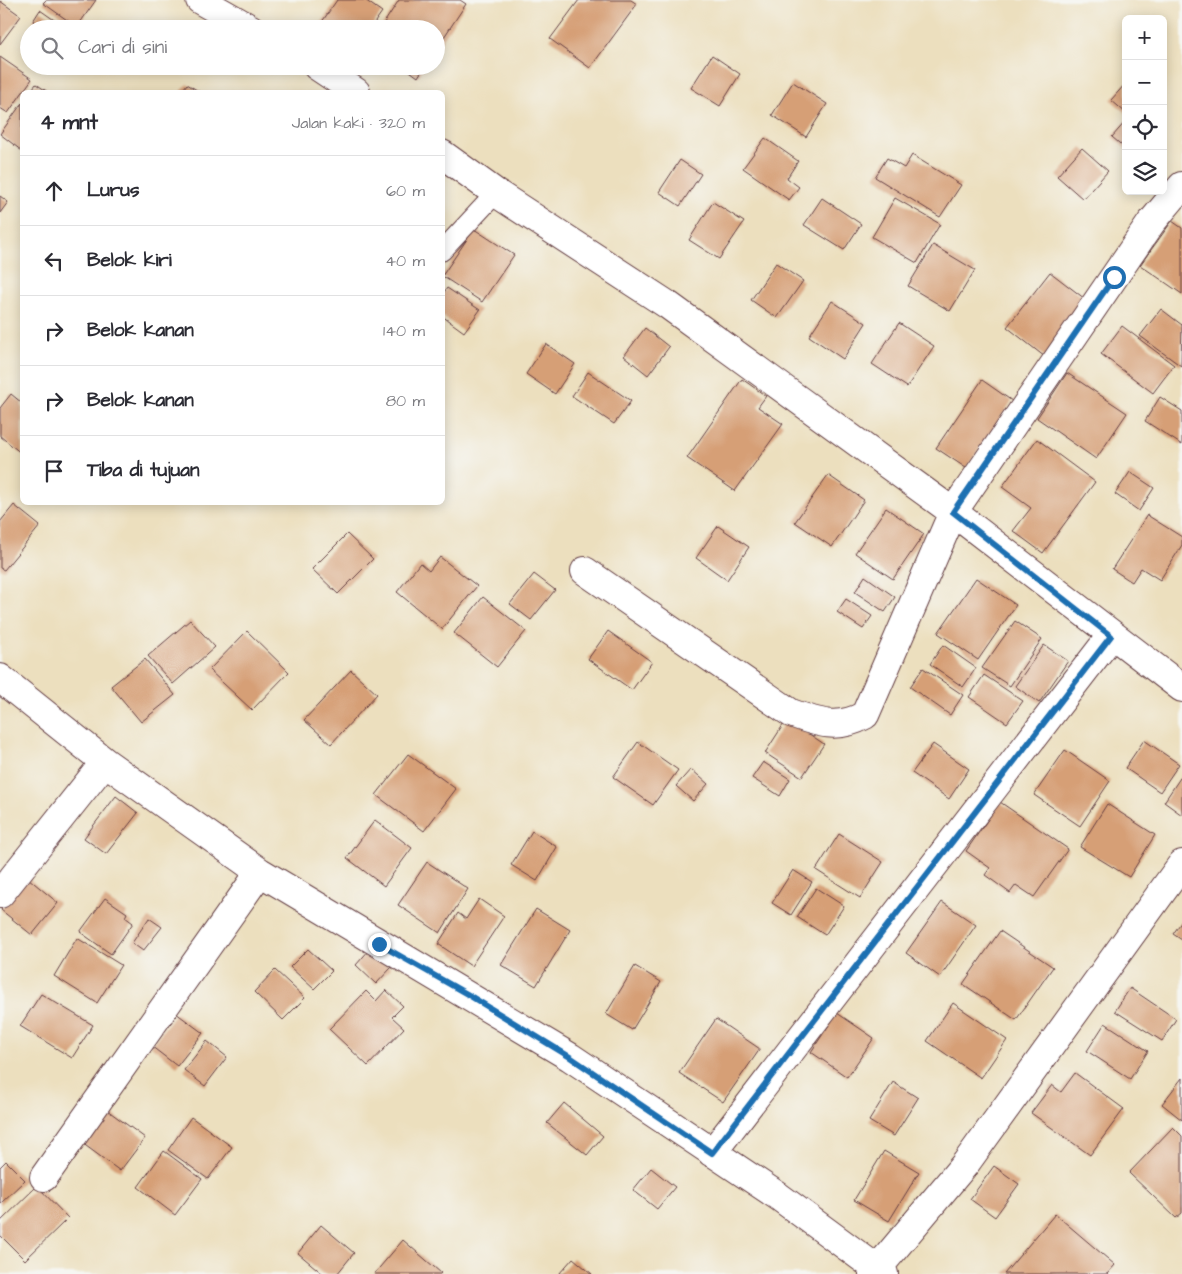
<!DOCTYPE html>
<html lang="id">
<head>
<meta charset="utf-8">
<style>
  body { margin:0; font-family:"Architects Daughter",sans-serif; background:#f2f2f3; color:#2b2b33 }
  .controls { position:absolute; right:15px; top:15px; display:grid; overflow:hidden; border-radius:8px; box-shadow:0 2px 12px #0003 }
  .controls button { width:45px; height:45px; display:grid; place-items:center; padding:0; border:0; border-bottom:1px solid #e1e1e2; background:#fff; color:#2b2b33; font:25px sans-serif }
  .stop { position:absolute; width:15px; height:15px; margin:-11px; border:4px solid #1f6fb2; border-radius:50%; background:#fff }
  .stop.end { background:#1f6fb2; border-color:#fff; box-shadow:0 1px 5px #0008 }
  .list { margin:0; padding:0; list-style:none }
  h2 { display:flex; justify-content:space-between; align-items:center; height:65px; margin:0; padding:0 20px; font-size:21px }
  h2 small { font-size:16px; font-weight:400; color:#7c7c81 }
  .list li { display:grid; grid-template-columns:32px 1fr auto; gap:15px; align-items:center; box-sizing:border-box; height:70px; padding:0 20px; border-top:1px solid #e1e1e2 }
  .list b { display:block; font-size:19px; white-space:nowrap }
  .list em { font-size:16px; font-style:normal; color:#7c7c81 }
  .icon { flex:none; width:28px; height:28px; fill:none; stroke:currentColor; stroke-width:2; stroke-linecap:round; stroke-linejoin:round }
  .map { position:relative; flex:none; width:1182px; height:1274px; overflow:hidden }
  .search { position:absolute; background:#fff; box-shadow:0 2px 12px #0003; left:20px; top:20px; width:425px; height:55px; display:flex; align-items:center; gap:12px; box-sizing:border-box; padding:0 18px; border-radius:28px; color:#7c7c81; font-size:19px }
  .panel { position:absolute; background:#fff; box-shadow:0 2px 12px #0003; left:20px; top:90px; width:425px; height:415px; border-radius:8px }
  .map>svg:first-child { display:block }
</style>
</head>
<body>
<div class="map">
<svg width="1182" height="1274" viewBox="0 0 1182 1274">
  <rect width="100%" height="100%" fill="#f6f6f2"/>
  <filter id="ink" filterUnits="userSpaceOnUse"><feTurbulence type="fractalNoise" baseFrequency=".02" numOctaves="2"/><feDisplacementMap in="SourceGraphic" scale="10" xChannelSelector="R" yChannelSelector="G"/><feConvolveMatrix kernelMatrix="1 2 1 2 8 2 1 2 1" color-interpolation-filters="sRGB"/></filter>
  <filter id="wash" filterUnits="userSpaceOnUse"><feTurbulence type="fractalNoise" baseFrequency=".0096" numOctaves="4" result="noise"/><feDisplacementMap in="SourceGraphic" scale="20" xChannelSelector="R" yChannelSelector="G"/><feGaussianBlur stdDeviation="1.12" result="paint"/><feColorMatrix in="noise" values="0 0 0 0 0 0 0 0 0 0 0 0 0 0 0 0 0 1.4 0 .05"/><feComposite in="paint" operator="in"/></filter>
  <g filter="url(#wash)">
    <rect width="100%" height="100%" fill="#ecdfbe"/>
    <g id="blocks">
      <!-- building -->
      <path fill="#d69f76" d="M 46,0 L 96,0 L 77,27 L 43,3 Z
        M 337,0 L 365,0 L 382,12 L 370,29 L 317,29 Z
        M 399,0 L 460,0 L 466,4 L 436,49 L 436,29 L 380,29 Z
        M 579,0 L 631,0 L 637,4 L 590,68 L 550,39 Z
        M 0,1 L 21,16 L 0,44 Z
        M 40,10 L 67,29 L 45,29 L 33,21 Z
        M 712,55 L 740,74 L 720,106 L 691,88 Z
        M 0,57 L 32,79 L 8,113 L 0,108 Z
        M 403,66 L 425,66 L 418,77 Z
        M 793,82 L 827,104 L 806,137 L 772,115 Z
        M 1126,83 L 1126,113 L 1111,100 Z
        M 36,84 L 48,92 L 30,92 Z
        M 187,84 L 200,92 L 181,92 Z
        M 22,103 L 22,151 L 0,134 Z
        M 1126,121 L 1126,149 L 1112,137 Z
        M 765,138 L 798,161 L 787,178 L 799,187 L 789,200 L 743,168 Z
        M 1082,148 L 1108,171 L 1083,199 L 1057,176 Z
        M 912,155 L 961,185 L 940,217 L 875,177 L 887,158 L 904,168 Z
        M 680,160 L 701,174 L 680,206 L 659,192 Z
        M 0,196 L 8,202 L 0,213 Z
        M 822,198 L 861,224 L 844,250 L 804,225 Z
        M 895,198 L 940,224 L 917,263 L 872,237 Z
        M 713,202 L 744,222 L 719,259 L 689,240 Z
        M 1172,221 L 1182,228 L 1182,294 L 1140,265 Z
        M 474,229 L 514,255 L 482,302 L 442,276 Z
        M 933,245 L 975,270 L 950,311 L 908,286 Z
        M 776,263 L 803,281 L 777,318 L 751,300 Z
        M 1050,272 L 1089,302 L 1045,357 L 1007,327 Z
        M 447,288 L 480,310 L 464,332 L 442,316 L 442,295 Z
        M 832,301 L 866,323 L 843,359 L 809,336 Z
        M 1161,309 L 1182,325 L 1181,366 L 1140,336 Z
        M 899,323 L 934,346 L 907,387 L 872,364 Z
        M 1122,326 L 1174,365 L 1153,393 L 1101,354 Z
        M 645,328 L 669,347 L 648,375 L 624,356 Z
        M 546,344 L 575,364 L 555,394 L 526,374 Z
        M 588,372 L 631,401 L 614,424 L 572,396 Z
        M 1067,373 L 1127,413 L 1096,459 L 1037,418 Z
        M 742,379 L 766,396 L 758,407 L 783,424 L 735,491 L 687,458 Z
        M 982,380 L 1012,401 L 966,468 L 936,448 Z
        M 11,394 L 22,403 L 22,454 L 0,436 L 0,408 Z
        M 1160,397 L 1182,411 L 1182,445 L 1145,421 Z
        M 1037,439 L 1095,482 L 1043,553 L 1013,531 L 1031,508 L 1002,487 Z
        M 1130,472 L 1154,488 L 1139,511 L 1115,494 Z
        M 828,475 L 864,500 L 832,547 L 795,522 Z
        M 14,505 L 40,526 L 4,570 L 0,568 L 0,522 Z
        M 886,508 L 924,534 L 893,579 L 855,553 Z
        M 1147,515 L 1182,537 L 1182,545 L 1160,580 L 1141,568 L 1132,582 L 1112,569 Z
        M 718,526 L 749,547 L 727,580 L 696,558 Z
        M 347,534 L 373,559 L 338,594 L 312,569 Z
        M 440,557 L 477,586 L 442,629 L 397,592 L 420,563 L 429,571 Z
        M 534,574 L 555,590 L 531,620 L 510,604 Z
        M 865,576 L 895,597 L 885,612 L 855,592 Z
        M 976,578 L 1016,605 L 978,660 L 938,633 Z
        M 483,597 L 526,631 L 497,667 L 454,633 Z
        M 846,599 L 872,616 L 863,629 L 837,612 Z
        M 190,620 L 215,647 L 173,684 L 148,656 Z
        M 1015,621 L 1042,639 L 1010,686 L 982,668 Z
        M 247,631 L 289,672 L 252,710 L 209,670 Z
        M 608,631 L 652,662 L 632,690 L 588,659 Z
        M 943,645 L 976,668 L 963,687 L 930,664 Z
        M 1044,645 L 1068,661 L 1039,703 L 1015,686 Z
        M 145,659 L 175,695 L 141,722 L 111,686 Z
        M 923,668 L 963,695 L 950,715 L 910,687 Z
        M 351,670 L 377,694 L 331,744 L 304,720 Z
        M 984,675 L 1023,701 L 1007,723 L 969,697 Z
        M 787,719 L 824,744 L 802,777 L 765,753 Z
        M 1144,740 L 1179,764 L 1160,792 L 1125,768 Z
        M 638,742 L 678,770 L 653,805 L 613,777 Z
        M 933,744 L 969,769 L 949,799 L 912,773 Z
        M 1065,750 L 1110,781 L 1080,826 L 1034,795 Z
        M 408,754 L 456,789 L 424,831 L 376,795 Z
        M 763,762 L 790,779 L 780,796 L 752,778 Z
        M 691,769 L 708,784 L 693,801 L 676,786 Z
        M 1182,775 L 1182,815 L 1164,802 Z
        M 116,796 L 138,813 L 106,854 L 84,838 Z
        M 1000,802 L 1068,849 L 1034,897 L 1016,885 L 1010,893 L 985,875 L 990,868 L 966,851 Z
        M 1107,804 L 1155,835 L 1129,877 L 1080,847 Z
        M 375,820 L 412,848 L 384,886 L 347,858 Z
        M 532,831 L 557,847 L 537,881 L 511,865 Z
        M 839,834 L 883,862 L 860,898 L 816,870 Z
        M 427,862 L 468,889 L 440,933 L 398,905 Z
        M 793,870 L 812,882 L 791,915 L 772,903 Z
        M 28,878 L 58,903 L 32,935 L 1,910 Z
        M 816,888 L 844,906 L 825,935 L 797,917 Z
        M 105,898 L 127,913 L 125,917 L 133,923 L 111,954 L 80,932 Z
        M 479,899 L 504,916 L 471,966 L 438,944 L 458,913 L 466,919 Z
        M 942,902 L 976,925 L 940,977 L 906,953 Z
        M 536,909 L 570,930 L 536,986 L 501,965 Z
        M 149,918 L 162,927 L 143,951 L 132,943 Z
        M 1182,921 L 1182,940 L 1173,934 Z
        M 1000,931 L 1053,967 L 1016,1020 L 963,984 Z
        M 77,938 L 121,965 L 97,1003 L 54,976 Z
        M 308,949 L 332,971 L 314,989 L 290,967 Z
        M 370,949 L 391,968 L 376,984 L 356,965 Z
        M 635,966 L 661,982 L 632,1030 L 606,1014 Z
        M 275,970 L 305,998 L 283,1020 L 254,992 Z
        M 1130,988 L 1176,1019 L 1162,1041 L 1115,1011 Z
        M 386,990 L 403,1006 L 392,1017 L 404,1028 L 368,1066 L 329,1029 L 366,991 L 376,1001 Z
        M 41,994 L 93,1025 L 72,1058 L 20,1026 Z
        M 953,1003 L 1007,1040 L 981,1078 L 927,1041 Z
        M 176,1013 L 203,1033 L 177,1066 L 151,1046 Z
        M 837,1013 L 874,1038 L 847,1077 L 811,1052 Z
        M 716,1019 L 760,1049 L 723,1102 L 679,1073 Z
        M 1105,1023 L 1148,1051 L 1130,1079 L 1087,1051 Z
        M 207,1041 L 227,1057 L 205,1086 L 184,1070 Z
        M 1075,1073 L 1124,1109 L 1090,1155 L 1031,1113 L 1052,1085 L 1061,1092 Z
        M 1182,1078 L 1182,1120 L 1162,1104 Z
        M 893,1082 L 918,1098 L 894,1136 L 869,1121 Z
        M 564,1103 L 603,1136 L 587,1155 L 547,1123 Z
        M 103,1107 L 145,1138 L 120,1171 L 78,1140 Z
        M 191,1117 L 232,1147 L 208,1179 L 168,1150 Z
        M 1173,1127 L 1182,1136 L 1182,1213 L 1176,1218 L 1129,1173 Z
        M 164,1151 L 202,1179 L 175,1215 L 138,1187 Z
        M 884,1151 L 919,1172 L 889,1221 L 854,1200 Z
        M 6,1161 L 25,1180 L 0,1204 L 0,1167 Z
        M 994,1166 L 1019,1184 L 995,1217 L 970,1199 Z
        M 651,1168 L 675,1187 L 657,1209 L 633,1190 Z
        M 37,1186 L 68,1218 L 25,1260 L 0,1235 L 0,1222 Z
        M 1055,1214 L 1115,1265 L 1107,1274 L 1004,1274 Z
        M 321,1225 L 354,1253 L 337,1274 L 323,1274 L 298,1253 Z
        M 403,1240 L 441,1273 L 440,1274 L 374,1274 Z
        M 573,1258 L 592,1274 L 559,1274 Z"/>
    </g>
  </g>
  <g filter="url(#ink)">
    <use href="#blocks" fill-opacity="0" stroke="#623c41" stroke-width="1"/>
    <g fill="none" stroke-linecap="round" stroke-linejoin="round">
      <defs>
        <path id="service" d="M 442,251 L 496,193"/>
        <path id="minor" d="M 585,571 L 791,713 C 818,723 838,730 865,715 L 953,512 L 1151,223 L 1182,186
          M 0,678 L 105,762 L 260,872 L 570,1057 L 778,1196 L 884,1274
          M 0,894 L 105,762
          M 712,1153 L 1111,636
          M 44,1177 L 260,872
          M 873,1274 L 966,1163 L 1182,864"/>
        <path id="tertiary" d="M 200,0 L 251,29
          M 317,66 L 356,92
          M 442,154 L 496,193 L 668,305 L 953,512 L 1182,688"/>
      </defs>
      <!-- service casing -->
      <use href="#service" stroke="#623c41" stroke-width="21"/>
      <!-- minor casing -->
      <use href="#minor" stroke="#623c41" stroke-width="30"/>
      <!-- tertiary casing -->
      <use href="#tertiary" stroke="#623c41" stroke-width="30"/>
      <!-- service -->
      <use href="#service" stroke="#fff" stroke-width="19"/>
      <!-- minor -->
      <use href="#minor" stroke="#fff" stroke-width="28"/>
      <!-- tertiary -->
      <use href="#tertiary" stroke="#fff" stroke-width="28"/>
    </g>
  </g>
  <g fill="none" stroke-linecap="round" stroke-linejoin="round" filter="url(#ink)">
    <!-- route -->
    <path stroke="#1f6fb2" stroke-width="6" d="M 379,944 L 467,994 L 570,1057 L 712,1153 L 1111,636 L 953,512 L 1114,277"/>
  </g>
</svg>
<div class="controls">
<button>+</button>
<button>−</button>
<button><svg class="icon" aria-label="locate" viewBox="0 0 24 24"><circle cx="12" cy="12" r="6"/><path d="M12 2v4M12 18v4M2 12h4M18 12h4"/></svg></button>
<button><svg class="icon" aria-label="layers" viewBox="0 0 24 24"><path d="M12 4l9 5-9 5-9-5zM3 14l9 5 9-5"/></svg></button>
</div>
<div class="stop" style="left:1114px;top:277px"></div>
<div class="stop end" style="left:379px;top:944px"></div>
<div class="search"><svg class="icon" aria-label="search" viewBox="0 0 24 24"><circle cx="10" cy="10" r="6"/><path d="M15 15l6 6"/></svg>Cari di sini</div>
<section class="panel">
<h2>4 mnt<small>Jalan kaki · 320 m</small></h2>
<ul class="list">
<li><svg class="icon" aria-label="ahead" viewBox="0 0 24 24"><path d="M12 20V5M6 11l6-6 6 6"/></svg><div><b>Lurus</b></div><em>60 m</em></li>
<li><svg class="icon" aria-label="left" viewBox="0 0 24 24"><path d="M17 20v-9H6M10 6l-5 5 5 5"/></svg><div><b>Belok kiri</b></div><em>40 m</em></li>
<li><svg class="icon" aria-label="right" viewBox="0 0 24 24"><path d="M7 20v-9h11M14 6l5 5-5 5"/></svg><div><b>Belok kanan</b></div><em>140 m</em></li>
<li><svg class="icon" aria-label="right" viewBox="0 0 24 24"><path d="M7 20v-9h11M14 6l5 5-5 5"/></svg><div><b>Belok kanan</b></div><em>80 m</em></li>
<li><svg class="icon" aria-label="arrive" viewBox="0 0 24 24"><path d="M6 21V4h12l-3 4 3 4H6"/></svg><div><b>Tiba di tujuan</b></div></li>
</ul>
</section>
</div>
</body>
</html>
